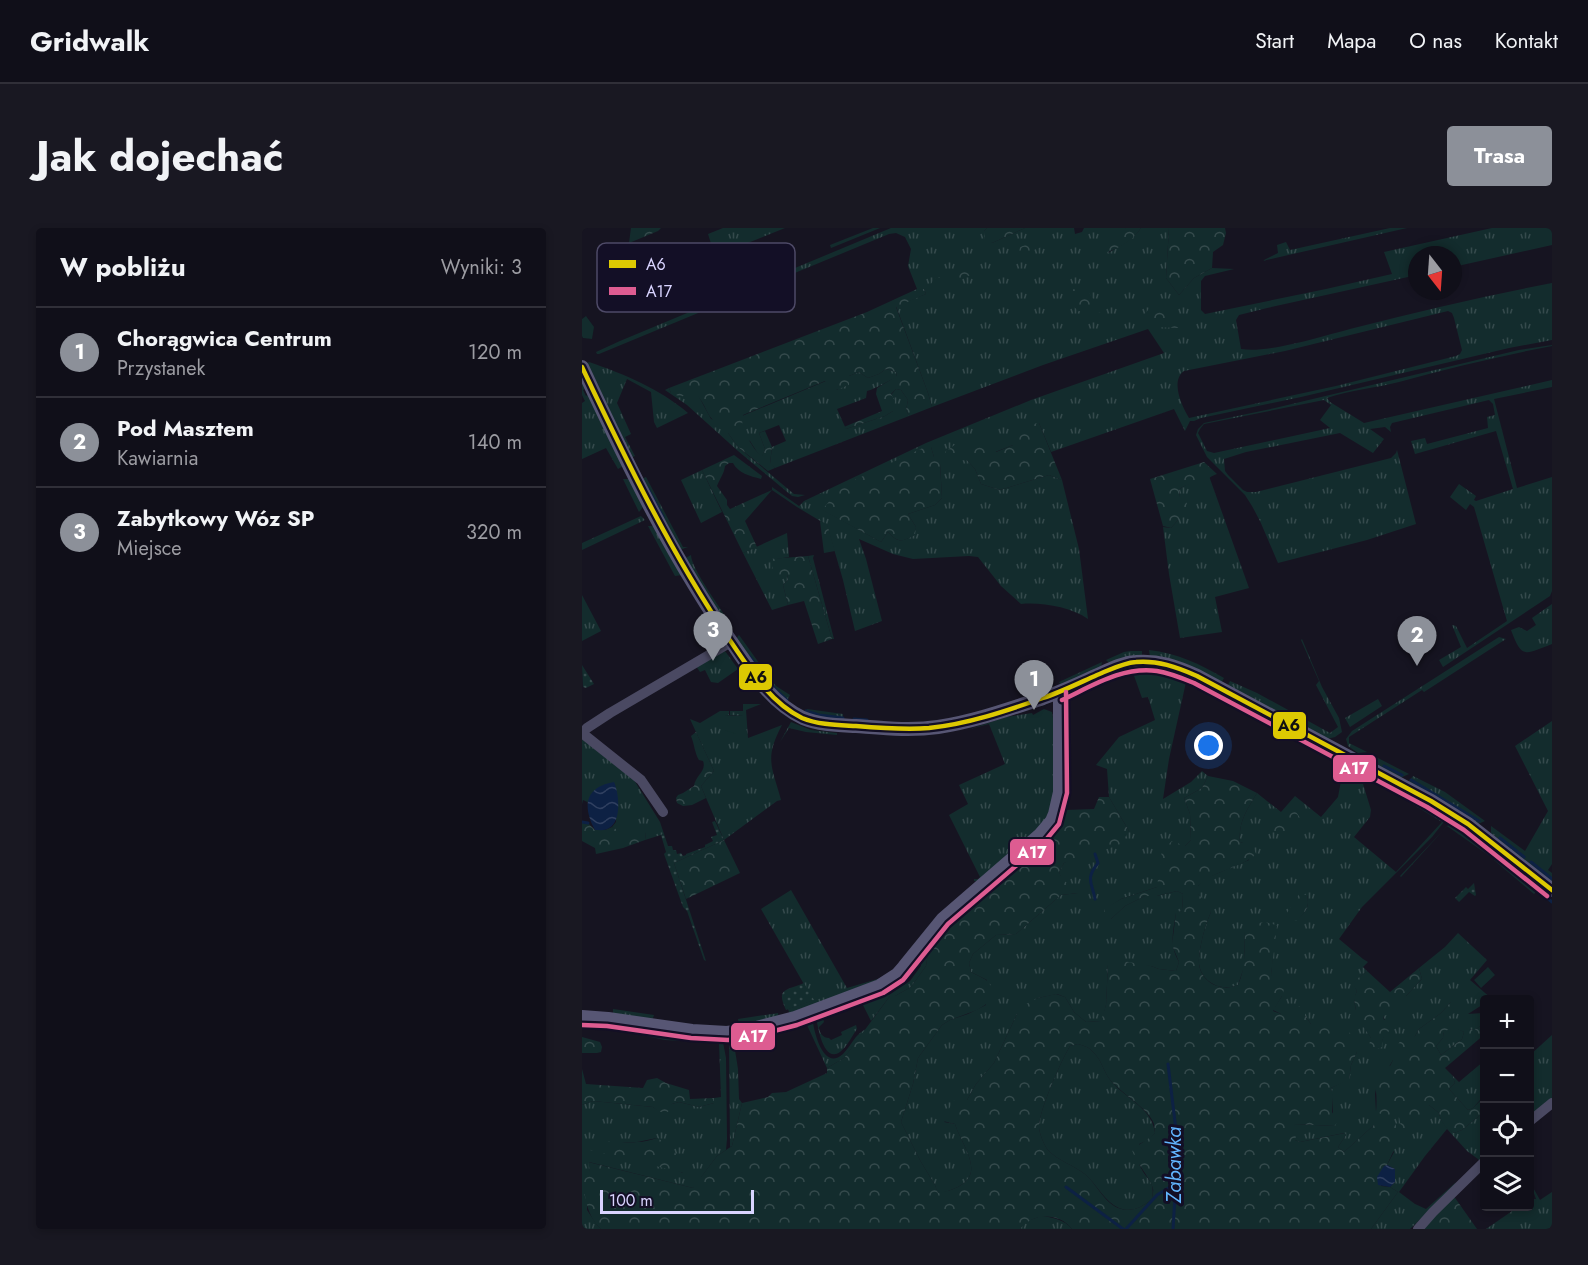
<!DOCTYPE html>
<html lang="pl">
<head>
<meta charset="utf-8">
<style>
  body { margin:0; font-family:Jost,sans-serif; background:#191822; color:#f1f3f6 }
  .controls { position:absolute; right:18px; bottom:18px; display:grid; overflow:hidden; border-radius:6px; box-shadow:0 3px 9px #0003 }
  .controls button { width:54px; height:54px; display:grid; place-items:center; padding:0; border:0; border-bottom:2px solid #302f38; background:#100f19; color:#f1f3f6; font:30px sans-serif }
  .compass { position:absolute; left:826px; top:18px; width:54px; height:54px; border-radius:50%; background:#100f19; box-shadow:0 3px 9px #0003; rotate:163deg }
  .scale { position:absolute; left:18px; bottom:15px; width:154px; box-sizing:border-box; padding-left:6px; border:3px solid #d9d4ff; border-top:0; font-size:16px; line-height:21px; white-space:nowrap; color:#d9d4ff; -webkit-text-stroke:4px #130f26; paint-order:stroke }
  .you { position:absolute; left:627px; top:518px; width:21px; height:21px; margin:-15px; border:4px solid #fff; border-radius:50%; background:#1a73e8; box-shadow:0 0 0 9px #1a73e833 }
  .badge { display:grid; place-items:center; width:39px; height:39px; border-radius:50%; background:#8c9099; color:#fff; font-size:20px; font-weight:700 }
  .pin { position:absolute; translate:-50% -50px; filter:drop-shadow(0 2px 3px #0008) }
  .pin::after { content:''; position:absolute; top:32px; width:21px; height:18px; background:inherit; clip-path:polygon(0 0,100% 0,50% 100%) }
  .list { margin:0; padding:0; list-style:none }
  h2 { display:flex; justify-content:space-between; align-items:center; height:78px; margin:0; padding:0 24px; font-size:26px }
  h2 small { font-size:20px; font-weight:400; color:#9c9ca2 }
  .list li { display:grid; grid-template-columns:39px 1fr auto; gap:18px; align-items:center; box-sizing:border-box; height:90px; padding:0 24px; border-top:2px solid #302f38 }
  .list b { display:block; font-size:22px; white-space:nowrap }
  .list p { margin:0; font-size:20px; white-space:nowrap; color:#9c9ca2 }
  .list em { font-size:20px; font-style:normal; color:#9c9ca2 }
  .icon { flex:none; width:33px; height:33px; fill:none; stroke:currentColor; stroke-width:2; stroke-linecap:round; stroke-linejoin:round }
  .map { position:relative; flex:none; width:970px; height:1001px; overflow:hidden; border-radius:6px }
  header { display:flex; align-items:center; gap:36px; box-sizing:border-box; height:84px; padding:0 30px; background:#100f19; border-bottom:2px solid #302f38 }
  header strong { font-size:28px }
  nav { display:flex; gap:33px; margin-inline-start:auto; font-size:21px }
  .intro { display:flex; align-items:center; justify-content:space-between; box-sizing:border-box; height:144px; padding:0 36px }
  h1 { margin:0; font-size:42px }
  .button { padding:15px 27px; border-radius:6px; background:#8c9099; color:#fff; font-size:21px; font-weight:700 }
  main { display:flex; gap:36px; padding:0 36px }
  aside { flex:1; background:#100f19; border-radius:6px; box-shadow:0 3px 9px #0003 }
  .map>svg:first-child { display:block }
</style>
</head>
<body>
<header>
<strong>Gridwalk</strong>
<nav><a>Start</a><a>Mapa</a><a>O nas</a><a>Kontakt</a></nav>
</header>
<div class="intro"><h1>Jak dojechać</h1><a class="button">Trasa</a></div>
<main>
<aside>
<h2>W pobliżu<small>Wyniki: 3</small></h2>
<ul class="list">
<li><span class="badge">1</span><div><b>Chorągwica Centrum</b><p>Przystanek</p></div><em>120 m</em></li>
<li><span class="badge">2</span><div><b>Pod Masztem</b><p>Kawiarnia</p></div><em>140 m</em></li>
<li><span class="badge">3</span><div><b>Zabytkowy Wóz SP</b><p>Miejsce</p></div><em>320 m</em></li>
</ul>
</aside>
<div class="map">
<svg width="970" height="1001" viewBox="0 0 970 1001">
  <defs>
    <pattern id="grass-tufts" width="24" height="20" patternUnits="userSpaceOnUse" patternTransform="scale(1.5)"><rect width="24" height="20" fill="#132c2d"/><path d="M3 7l-1-3M5 7V3M7 7l1-3M15 17l-1-3M17 17v-4M19 17l1-3" fill="none" stroke="#354a4c"/></pattern>
    <pattern id="forest-crowns" width="20" height="18" patternUnits="userSpaceOnUse" patternTransform="scale(1.5)"><rect width="20" height="18" fill="#132c2d"/><path d="M2 6a3 3 0 1 1 6 0M12 15a3 3 0 1 1 6 0" fill="none" stroke="#354a4c"/></pattern>
    <pattern id="garden-dots" width="8" height="8" patternUnits="userSpaceOnUse" patternTransform="scale(1.5)"><rect width="8" height="8" fill="#132c2d"/><path d="M2 2h.1M6 6h.1" fill="none" stroke="#354a4c" stroke-width="1.8" stroke-linecap="round"/></pattern>
    <pattern id="water-waves" width="16" height="10" patternUnits="userSpaceOnUse" patternTransform="scale(1.5)"><rect width="16" height="10" fill="#0d2144"/><path d="M0 5q4-4 8 0t8 0" fill="none" stroke="#304060"/></pattern>
  </defs>
  <rect width="100%" height="100%" fill="#161421"/>
  <!-- grass -->
  <path fill="url(#grass-tufts)" fill-rule="evenodd" d="M 141,0 L 203,0 L 133,28 L 126,6 Z
    M 291,0 L 298,0 L 249,20 L 248,17 Z
    M 309,0 L 405,0 L 402,3 L 410,15 L 443,0 L 492,0 L 493,6 L 500,4 L 502,0 L 544,0 L 526,25 C 538,18 551,12 559,0 L 587,0 L 584,50 L 597,67 L 612,50 L 630,40 L 652,41 L 623,48 L 619,53 L 619,82 L 623,86 L 744,61 L 810,46 L 802,24 L 910,0 L 970,0 L 970,17 L 871,39 L 871,27 L 835,27 L 835,47 L 685,80 L 657,87 L 654,92 L 659,121 C 686,126 744,107 772,100 C 838,83 903,68 970,55 L 970,112 L 927,120 L 719,169 L 619,190 L 612,193 L 608,193 L 603,203 L 592,181 L 469,224 L 457,195 L 431,217 L 413,224 L 391,217 L 364,224 L 372,232 L 385,232 L 393,241 L 399,256 L 418,262 L 467,247 L 480,252 L 497,321 L 506,391 C 489,379 459,374 439,376 L 419,358 L 396,329 L 387,328 L 331,331 L 311,326 L 277,311 L 284,331 L 300,393 L 273,403 L 261,352 L 245,297 L 215,279 L 190,262 L 190,259 L 217,278 L 222,273 L 344,215 L 449,172 L 582,125 L 566,101 L 461,137 L 350,179 L 346,165 L 314,78 L 344,66 L 342,61 L 335,61 L 326,38 L 329,21 L 323,9 L 314,5 L 307,6 L 17,126 L 15,126 L 14,124 L 38,113 ZM 866,83 L 870,85 L 872,90 L 880,122 L 878,126 L 874,128 L 754,158 L 607,190 C 600,178 588,153 602,143 L 703,123 ZM 349,219 L 352,229 L 358,235 L 360,270 L 353,277 L 326,286 L 334,299 L 332,307 C 320,314 316,315 306,304 L 299,314 L 241,282 Z
    M 808,0 L 825,0 L 680,33 L 696,25 L 695,17 L 704,14 L 708,22 Z
    M 970,117 L 970,118 C 918,128 868,140 817,154 C 794,160 768,162 745,170 L 748,174 L 782,195 L 970,152 L 970,159 L 912,171 L 935,260 L 970,249 L 970,363 L 968,368 L 861,439 L 857,432 L 879,419 L 870,397 L 874,398 L 885,420 L 925,393 L 892,279 L 888,276 L 884,282 L 868,269 L 877,256 L 894,268 L 892,272 L 894,273 L 931,261 L 914,203 L 833,226 L 829,213 L 843,210 L 845,216 L 906,200 L 905,189 L 913,187 L 911,176 L 907,172 L 810,195 L 808,199 L 809,204 L 803,199 L 788,201 L 802,211 L 791,225 L 758,205 L 664,224 L 642,231 L 643,243 L 646,247 L 661,262 L 665,264 L 674,264 L 809,230 L 814,225 L 815,222 L 834,296 L 785,312 L 696,335 L 678,293 L 670,278 L 663,267 L 625,229 L 614,207 L 616,201 L 622,195 L 693,180 L 937,122 ZM 742,172 L 749,177 L 738,192 L 748,200 L 632,225 L 625,223 L 616,205 L 618,201 L 622,196 Z
    M 7,134 C 42,146 78,161 106,185 L 75,200 L 72,194 L 69,164 L 45,151 L 35,175 L 49,206 L 43,209 L 53,228 L 48,230 L 5,135 Z
    M 304,141 L 314,144 L 315,149 C 305,153 296,160 285,163 L 284,170 L 255,181 L 264,201 L 303,188 L 311,183 L 309,167 L 314,161 L 319,162 L 326,172 L 324,182 L 327,188 L 193,240 L 188,236 L 190,219 L 204,213 L 197,197 L 177,205 L 183,221 L 180,229 L 175,224 L 168,213 L 146,205 L 156,219 L 212,266 L 223,267 L 216,269 L 210,268 L 156,223 L 105,177 L 83,162 L 87,160 L 89,165 L 111,162 L 116,167 L 129,191 L 160,198 L 160,188 L 244,153 L 255,162 L 267,148 L 277,144 L 286,150 L 297,146 Z
    M 0,154 L 3,161 L 1,162 L 4,168 L 6,167 L 41,238 L 36,241 L 24,220 L 0,231 L 0,175 L 3,173 L 0,167 Z
    M 120,242 L 140,284 L 119,295 L 99,252 Z
    M 627,248 L 667,360 L 633,369 L 640,404 L 598,410 L 587,346 L 581,299 L 589,300 L 596,292 L 598,269 L 597,262 C 605,253 617,257 627,248 Z
    M 64,249 L 101,319 L 106,319 L 97,322 L 59,251 Z
    M 41,251 L 47,251 L 61,279 L 57,284 Z
    M 59,288 L 63,292 L 0,322 L 0,315 Z
    M 66,298 L 72,298 L 100,347 L 93,348 Z
    M 205,305 L 207,329 L 188,332 L 205,346 L 206,352 L 201,357 L 206,377 L 190,382 L 161,325 Z
    M 109,327 C 109,340 139,381 148,395 L 144,398 L 102,331 Z
    M 232,327 L 231,330 L 252,411 L 250,411 L 226,328 Z
    M 0,367 L 19,403 L 0,413 Z
    M 970,376 L 970,416 C 943,426 940,432 929,402 L 937,399 L 945,403 L 954,397 L 950,390 Z
    M 157,407 L 177,435 L 181,434 L 179,438 L 194,458 L 208,467 L 204,475 L 198,470 L 153,412 Z
    M 917,409 L 924,411 L 842,464 L 840,462 L 767,509 L 767,515 L 785,524 L 776,525 L 766,518 L 764,511 L 770,503 Z
    M 720,411 L 740,459 L 757,490 L 760,504 L 753,509 L 745,511 L 646,457 L 648,453 L 675,465 L 748,505 L 756,499 L 734,457 L 737,453 L 719,412 Z
    M 567,422 C 595,425 618,436 642,450 L 639,455 L 568,429 Z
    M 143,423 L 156,441 L 136,455 L 129,454 L 123,442 L 118,444 L 114,438 Z
    M 548,423 L 560,423 L 560,427 L 558,429 L 528,436 L 524,432 L 542,424 Z
    M 520,434 L 519,439 L 480,459 L 477,454 Z
    M 564,439 L 588,443 L 628,460 L 626,463 L 604,454 L 587,531 L 581,571 L 609,554 L 620,543 L 626,548 L 620,560 L 602,570 L 608,586 L 609,612 L 603,618 L 575,659 L 539,671 L 522,682 L 529,691 L 543,678 L 563,668 L 575,668 L 595,663 L 601,666 L 600,683 L 594,685 C 591,704 587,717 597,734 L 594,743 L 577,741 L 569,738 L 526,736 L 524,777 L 520,793 L 504,794 L 492,784 L 483,769 L 475,766 L 456,770 L 435,786 L 412,835 L 394,856 L 385,872 L 362,894 L 373,896 C 378,914 403,943 379,957 C 372,962 364,963 356,966 L 353,957 L 339,934 L 319,894 L 331,856 L 336,830 L 360,797 L 368,792 L 386,786 L 404,777 L 405,752 L 389,744 L 387,735 L 391,726 L 414,707 L 434,706 L 479,667 L 496,665 L 480,652 L 477,644 L 482,635 L 547,603 L 527,569 L 525,541 L 514,537 L 537,509 L 573,492 L 566,469 L 560,470 L 550,442 L 538,446 L 550,440 Z
    M 796,471 L 800,478 L 768,499 L 763,490 Z
    M 161,476 L 179,476 L 164,482 L 166,510 L 200,497 C 182,531 190,538 199,572 L 195,573 L 142,612 L 119,558 L 132,543 L 108,491 L 118,495 L 138,483 L 147,483 L 147,487 L 143,487 L 154,503 L 161,488 L 148,487 L 148,483 L 161,483 Z
    M 225,481 L 261,486 L 261,492 L 242,490 L 224,485 Z
    M 462,481 L 470,484 L 473,502 L 474,564 L 465,592 L 396,654 L 392,653 L 392,651 L 396,651 L 398,649 L 367,587 L 386,576 L 377,557 L 423,536 L 407,496 L 388,501 L 424,489 L 450,485 L 451,487 Z
    M 671,485 L 724,512 L 724,518 L 669,489 Z
    M 970,493 L 970,636 L 966,642 L 970,645 L 970,657 L 909,605 L 909,598 L 943,623 L 966,583 L 933,518 Z
    M 209,494 L 229,502 L 255,505 L 255,507 L 224,504 L 207,500 L 198,514 Z
    M 0,511 L 52,552 L 78,594 L 82,606 L 63,612 L 64,604 L 41,606 L 30,599 L 34,594 L 34,587 L 1,572 L 0,576 Z
    M 792,528 L 827,546 L 818,550 L 782,530 L 783,528 Z
    M 767,535 L 798,552 L 798,557 L 778,546 L 789,582 L 788,589 L 772,609 L 814,644 L 860,594 L 804,560 L 809,558 L 865,590 L 850,609 L 780,679 L 757,711 L 781,731 L 786,734 L 781,739 L 785,743 L 771,755 L 775,763 C 767,780 781,796 789,810 L 800,813 L 802,807 L 807,802 L 801,788 L 824,768 L 840,751 L 837,740 L 863,719 L 876,705 L 905,732 L 888,752 L 910,771 L 903,772 L 902,778 L 900,777 L 886,786 L 901,785 L 902,788 L 902,795 L 893,802 L 876,801 L 882,804 L 880,811 L 859,827 L 854,818 L 861,810 L 862,792 L 869,774 L 859,785 L 837,801 L 833,808 L 811,832 L 794,861 L 793,866 L 794,884 L 816,884 L 847,877 L 857,885 C 859,894 864,900 872,905 L 880,902 L 902,884 L 902,930 L 896,932 L 896,931 L 885,923 L 865,901 L 843,928 L 817,964 L 833,976 L 844,981 L 873,955 L 873,958 L 828,1001 L 789,1001 L 816,964 L 808,959 L 813,954 L 813,941 L 805,937 L 812,924 L 792,897 L 762,924 L 756,919 L 764,907 L 762,905 L 718,914 L 713,912 L 712,896 L 752,898 C 750,885 752,872 749,860 L 767,851 L 769,837 L 775,824 L 729,796 L 723,788 L 699,786 L 691,782 L 700,768 L 689,747 L 691,725 L 663,703 L 662,739 L 656,757 C 637,765 615,751 617,730 C 618,717 623,697 629,684 L 616,666 L 616,658 L 622,651 L 667,632 L 661,615 L 658,614 C 656,594 665,582 675,565 L 699,584 L 713,568 L 739,589 L 756,569 L 762,537 ZM 725,667 C 728,680 724,683 715,692 L 704,688 Z
    M 831,548 L 863,564 L 903,593 L 896,596 L 826,554 Z
    M 483,568 L 484,582 L 476,601 L 449,627 L 363,703 L 346,725 L 344,738 L 329,759 L 313,768 L 308,768 L 289,793 L 280,775 L 304,765 L 307,767 L 328,753 L 339,738 L 339,727 L 354,705 L 438,631 Z
    M 870,593 L 873,594 L 912,623 L 909,629 L 865,598 L 819,649 L 818,648 L 869,594 Z
    M 915,628 L 918,628 L 958,659 L 952,666 L 912,632 Z
    M 209,662 L 265,760 L 309,747 L 271,761 L 267,766 L 208,787 L 206,781 L 231,772 L 179,681 Z
    M 264,776 L 269,780 L 241,791 L 242,794 L 237,799 C 237,805 241,810 247,810 L 249,812 L 260,807 L 259,804 L 274,797 L 275,801 C 270,808 265,819 258,824 C 241,836 235,796 234,787 Z
    M 31,781 L 72,787 L 70,793 L 31,787 Z
    M 196,785 L 197,790 L 159,799 L 157,796 L 156,791 Z
    M 31,795 L 140,809 L 144,830 L 145,911 L 144,922 L 135,928 L 111,960 L 7,934 L 8,942 L 3,965 L 5,971 L 5,982 L 15,997 L 19,1001 L 0,1001 L 0,877 L 11,873 L 71,879 L 77,883 L 90,876 L 97,874 L 117,879 L 132,875 L 132,870 L 139,869 L 137,815 L 83,812 L 27,800 ZM 75,910 L 101,945 L 25,914 L 55,914 Z
    M 231,795 C 233,807 242,843 261,826 C 269,818 273,806 284,801 L 262,830 L 245,840 L 225,797 Z
    M 168,807 L 169,812 L 152,816 L 156,841 L 157,871 L 160,875 L 150,918 L 148,919 L 147,813 L 149,810 Z
    M 970,807 L 970,872 L 948,891 L 948,827 Z
    M 496,816 C 503,818 507,819 512,825 C 519,832 521,841 526,849 C 540,870 570,878 573,905 L 566,912 L 557,916 C 557,923 555,934 559,940 C 566,954 573,952 570,971 C 560,979 550,985 537,980 C 523,974 515,957 504,947 C 492,937 476,933 466,922 C 462,917 458,907 457,900 C 456,885 479,833 488,818 Z
    M 902,833 L 902,875 L 898,872 L 891,880 L 886,882 L 867,861 L 873,855 L 870,847 L 877,854 Z
    M 948,954 L 958,972 L 970,964 L 970,1001 L 904,1001 L 936,979 L 948,978 L 948,966 L 949,971 L 954,971 Z
    M 459,988 C 470,989 483,992 490,1001 L 438,1001 L 443,994 Z"/>
  <!-- forest -->
  <path fill="url(#forest-crowns)" fill-rule="evenodd" d="M 49,0 L 79,0 L 76,3 L 47,15 Z
    M 405,0 L 443,0 L 410,15 L 403,12 L 402,3 Z
    M 544,0 L 559,0 C 550,14 532,24 516,26 L 514,20 L 523,11 Z
    M 587,0 L 643,0 L 644,5 L 641,17 L 631,24 L 630,40 L 612,50 L 597,67 L 584,50 Z
    M 466,9 L 469,12 L 469,15 L 442,26 L 437,23 L 438,19 Z
    M 395,36 L 398,39 L 395,45 L 350,60 L 349,56 L 352,51 Z
    M 498,59 L 505,61 L 512,73 L 524,77 L 521,85 L 496,83 L 483,69 L 484,64 Z
    M 335,61 L 342,61 L 344,66 L 314,79 L 346,165 L 350,179 L 327,188 L 324,182 L 326,172 L 319,162 L 314,161 L 309,166 L 313,173 L 311,183 L 303,188 L 264,201 L 262,199 L 300,183 L 294,166 L 295,160 L 315,148 L 314,144 L 304,141 L 297,146 L 286,150 L 277,144 L 267,148 L 267,157 L 254,162 L 243,153 L 161,187 L 160,198 C 118,198 133,184 111,163 L 99,169 L 89,165 L 87,160 L 285,84 Z
    M 584,75 L 584,85 L 601,92 L 596,100 L 571,99 L 563,86 L 569,78 Z
    M 457,195 L 480,252 L 467,247 L 418,262 L 399,256 L 393,241 L 385,232 L 372,233 L 363,224 L 378,213 L 390,217 L 398,211 L 410,215 L 414,224 L 431,217 L 426,205 L 436,198 Z
    M 183,203 L 190,219 L 188,235 L 193,240 L 186,243 L 156,219 L 146,205 C 171,204 165,217 180,228 L 183,221 L 177,205 Z
    M 347,217 L 349,219 L 352,229 L 359,227 L 363,231 L 358,236 L 360,270 L 353,277 L 326,286 L 334,299 L 333,307 C 320,314 316,315 306,304 L 299,314 L 240,282 L 260,258 Z
    M 152,227 L 180,248 L 179,251 C 168,248 156,245 151,235 L 147,235 L 143,238 C 142,246 138,250 135,258 L 145,272 L 145,277 L 148,281 L 190,262 L 163,293 L 175,319 L 161,325 L 120,242 Z
    M 622,234 L 635,246 C 629,248 626,251 621,254 C 612,258 604,254 597,262 L 598,269 L 605,272 L 604,287 L 596,292 L 589,300 L 581,298 L 568,251 Z
    M 238,293 L 245,296 L 253,323 L 242,325 Z
    M 226,328 L 250,411 L 236,416 L 222,373 L 206,377 L 201,357 L 206,352 L 205,346 L 196,347 L 192,345 L 188,331 Z
    M 114,504 L 132,543 L 119,558 L 124,570 L 110,577 L 101,578 L 95,575 L 94,570 L 96,567 L 101,565 L 112,558 C 113,548 125,543 121,533 L 117,532 C 113,526 112,515 109,508 Z
    M 626,548 L 651,553 L 675,565 C 665,582 656,594 658,614 L 661,615 L 665,612 L 671,618 L 674,626 C 658,641 632,642 616,658 L 616,666 L 626,676 L 629,684 C 623,697 618,717 617,730 C 615,752 637,765 656,757 C 664,740 662,721 663,703 C 674,694 682,691 695,698 L 689,747 L 704,755 L 700,768 L 691,783 L 699,786 L 723,776 L 723,788 L 729,796 L 757,798 L 768,805 L 775,824 L 769,837 L 767,852 L 749,860 L 751,868 L 750,884 L 756,893 L 753,898 L 712,896 L 715,904 L 713,912 L 718,914 L 763,905 L 764,907 L 756,919 L 762,924 L 792,897 L 813,894 L 817,911 L 805,937 L 802,938 L 799,958 L 808,959 L 816,964 L 789,1001 L 490,1001 C 477,984 450,985 438,1001 L 19,1001 C 5,988 3,970 1,953 L 8,942 L 6,934 L 111,960 L 115,949 L 119,949 L 135,928 L 150,918 L 160,875 L 186,869 L 190,865 L 204,864 L 245,845 L 245,840 L 262,830 L 308,768 L 313,768 L 329,759 L 344,738 L 346,725 L 363,703 L 449,627 L 476,601 L 484,582 L 512,581 L 517,569 L 527,569 L 547,603 L 539,616 L 482,635 L 477,644 C 481,654 486,657 497,658 L 496,665 L 479,667 L 434,706 L 414,707 L 391,726 L 387,735 L 389,744 C 403,752 411,751 410,770 L 403,777 L 395,782 L 368,792 L 360,797 L 336,830 L 331,856 L 319,894 L 339,934 L 353,957 L 356,965 C 364,963 372,962 379,957 C 403,943 378,914 373,896 L 361,893 L 371,873 L 385,872 L 394,856 L 412,835 L 435,786 L 440,778 L 456,770 L 474,766 L 483,769 L 492,784 L 504,794 L 519,793 L 524,777 L 526,736 L 541,733 L 569,738 L 577,741 L 594,743 L 597,734 L 590,717 L 594,684 L 600,683 L 601,666 L 595,663 L 575,668 L 563,668 L 543,678 L 529,691 L 523,693 L 522,681 L 539,671 L 575,659 L 580,622 L 590,613 L 603,618 L 609,612 L 608,586 L 602,570 L 620,560 ZM 496,816 C 503,818 507,819 512,825 C 519,832 521,841 526,849 C 537,865 566,879 572,896 C 572,897 573,905 573,905 C 566,912 557,916 550,922 C 554,935 570,952 571,961 C 572,962 570,970 570,971 C 560,979 550,985 536,980 C 522,974 515,957 504,947 C 492,937 476,933 466,922 C 462,917 458,907 457,900 C 456,885 479,833 488,818 Z
    M 712,581 L 721,594 L 720,605 L 708,611 L 684,599 L 700,584 Z
    M 0,594 L 6,595 L 13,602 L 23,602 L 30,599 L 41,605 L 49,600 L 64,604 L 63,612 L 41,620 L 14,626 L 13,620 L 0,613 Z
    M 142,612 L 158,645 L 104,671 L 92,635 Z
    M 717,666 L 725,667 C 728,680 724,683 715,693 L 703,688 Z
    M 837,740 L 840,751 L 824,768 L 825,781 L 801,788 L 802,792 L 816,792 L 818,798 C 807,802 799,806 800,819 L 793,822 L 787,817 L 789,810 L 779,795 L 770,794 L 768,787 L 774,783 L 772,770 L 775,763 L 770,755 L 785,743 L 808,764 Z
    M 869,774 L 875,778 L 874,784 L 863,791 L 867,801 L 861,805 L 861,810 L 854,818 L 859,827 L 880,811 L 882,804 L 875,801 L 885,797 L 888,802 L 893,802 L 902,795 L 902,790 L 903,806 L 863,840 L 870,847 L 873,855 L 867,861 L 886,882 L 891,880 L 899,872 L 902,875 L 902,884 L 880,902 L 872,905 C 863,900 859,894 857,885 L 847,877 L 821,908 L 816,884 L 804,888 L 794,884 C 795,873 795,861 791,851 L 794,844 L 798,839 L 808,838 L 811,832 L 811,824 L 819,812 L 833,808 L 837,801 L 859,785 Z
    M 0,809 L 18,814 L 20,819 L 19,824 L 15,825 L 0,825 Z
    M 0,841 L 4,856 L 61,860 L 65,852 L 75,850 L 84,855 L 107,862 L 108,871 L 132,870 L 132,875 L 117,879 L 97,874 L 90,876 L 86,884 L 77,884 L 71,879 L 11,873 L 0,877 Z
    M 75,910 C 89,917 95,926 103,940 L 102,945 L 8,922 C 20,908 39,916 55,914 C 62,914 69,912 75,910 Z
    M 871,967 L 895,1001 L 839,1001 Z"/>
  <!-- park -->
  <path fill="#132c2d" d="M 4,88 L 12,99 L 10,111 L 1,110 L 0,108 L 0,91 Z
    M 143,487 L 161,488 L 161,503 L 154,503 L 154,506 L 143,502 Z
    M 906,739 L 913,747 L 899,760 L 892,752 Z"/>
  <!-- garden -->
  <path fill="url(#garden-dots)" d="M 0,437 L 12,456 L 4,460 L 1,459 Z
    M 133,593 L 142,612 L 92,635 L 124,733 L 122,732 L 105,683 L 101,679 L 82,626 L 84,624 L 79,607 L 82,606 L 86,618 L 90,618 L 91,622 L 94,622 L 95,626 L 99,625 L 101,628 L 104,627 L 104,626 L 123,619 L 123,617 L 131,613 L 129,609 L 135,607 L 130,594 Z
    M 892,655 L 894,667 L 893,668 L 887,664 L 877,674 L 873,670 L 884,659 L 886,661 Z
    M 222,755 L 232,772 L 204,782 C 194,760 203,763 222,755 Z"/>
  <!-- water -->
  <path fill="url(#water-waves)" d="M 32,554 C 37,565 40,593 27,600 C 23,603 18,602 13,602 C 0,578 3,559 32,554 Z
    M 805,937 L 813,941 L 813,954 L 808,959 L 796,957 L 795,949 L 802,938 Z"/>
  <g fill="none" stroke-linecap="round" stroke-linejoin="round">
    <!-- stream -->
    <path stroke="#0d2144" stroke-width="3" d="M 66,261 L 81,289
      M 167,428 L 192,460 L 205,472
      M 224,483 L 237,487 L 261,490
      M 272,491 L 285,492
      M 802,538 L 820,547
      M 829,552 L 897,593
      M 0,594 L 6,595
      M 918,610 L 942,629
      M 893,612 L 909,625
      M 916,631 L 955,662
      M 949,634 L 970,651
      M 963,668 L 970,674
      M 513,671 C 510,654 503,651 516,635 L 513,626
      M 586,836 L 596,919 L 591,1001
      M 484,959 L 541,1001
      M 544,1001 L 575,967 L 593,956"/>
    <!-- street -->
    <path stroke="#4a4962" stroke-width="10" d="M 0,505 L 5,500 L 28,485 L 149,414
      M 0,505 L 59,552 L 81,584
      M 948,893 L 970,875
      M 836,1001 L 851,984 L 903,933"/>
    <!-- secondary -->
    <path stroke="#575674" stroke-width="14" d="M 0,139 C 45,236 93,335 155,422 C 173,448 191,476 221,490 C 238,497 256,497 274,498 C 301,500 328,503 356,499 C 391,494 427,481 461,470 C 478,464 494,457 511,449 C 525,443 539,435 554,434 C 576,432 595,439 615,448 L 849,573 L 886,596 L 970,662
      M 0,789 L 26,791 L 110,803 L 145,805 L 167,802 L 213,790 L 298,758 L 315,747 L 322,739 L 361,691 L 458,607 L 470,593 L 473,586 L 478,564 L 478,474 L 477,465"/>
    <defs>
      <path id="bus-1" d="M 0,139 C 44,232 89,325 147,411 C 167,440 187,474 220,490 C 237,497 256,497 274,498 C 298,500 322,502 347,500 C 386,496 424,483 461,470 C 479,464 497,455 515,447 C 528,442 540,435 554,434 C 575,432 595,439 615,448 L 849,573 L 886,596 L 970,662"/>
      <path id="bus-2" d="M 480,472 C 510,458 541,438 575,443 C 588,445 600,450 612,455 L 845,579 L 882,602 L 965,668
        M 0,797 L 25,798 L 109,810 L 146,812 L 169,809 L 215,797 L 301,765 L 321,752 L 366,696 L 463,613 L 477,596 L 485,565 L 484,464"/>
    </defs>
    <!-- bus-1 casing -->
    <use href="#bus-1" stroke="#130f26" stroke-width="9"/>
    <!-- bus-2 casing -->
    <use href="#bus-2" stroke="#130f26" stroke-width="9"/>
    <!-- bus-1 -->
    <use href="#bus-1" stroke="#ddc902" stroke-width="4.5"/>
    <!-- bus-2 -->
    <use href="#bus-2" stroke="#dd5c91" stroke-width="4.5"/>
  </g>
  <g text-anchor="middle" stroke-width="6" stroke-linejoin="round" paint-order="stroke">
    <!-- water labels -->
    <g font-size="20" font-style="italic" fill="#62b6ff" stroke="#130f26">
      <text transform="translate(592 937) rotate(-90)" y="7">Zabawka</text>
    </g>
  </g>
  <!-- legend -->
  <rect x="15" y="15" width="198" height="69" rx="9" fill="#130f26" stroke="#4e4a67" stroke-width="1.5"/>
  <rect x="27" y="32" width="27" height="8" fill="#ddc902"/>
  <rect x="27" y="59" width="27" height="8" fill="#dd5c91"/>
  <g font-size="16" fill="#d9d4ff">
    <text x="64" y="42">A6</text>
    <text x="64" y="69">A17</text>
  </g>
  <g stroke="#130f26" stroke-width="2">
    <rect x="156" y="435" width="35" height="28" rx="6" fill="#ddc902"/>
    <rect x="690" y="483" width="35" height="29" rx="6" fill="#ddc902"/>
    <rect x="750" y="526" width="45" height="29" rx="6" fill="#dd5c91"/>
    <rect x="427" y="610" width="46" height="28" rx="6" fill="#dd5c91"/>
    <rect x="148" y="794" width="46" height="29" rx="6" fill="#dd5c91"/>
  </g>
  <g font-size="16" text-anchor="middle" font-weight="bold" fill="#fff">
    <text x="772" y="546">A17</text>
    <text x="450" y="630">A17</text>
    <text x="171" y="814">A17</text>
  </g>
  <g font-size="16" text-anchor="middle" font-weight="bold" fill="#111">
    <text x="174" y="455">A6</text>
    <text x="707" y="503">A6</text>
  </g>
</svg>
<div class="controls">
<button>+</button>
<button>−</button>
<button><svg class="icon" aria-label="locate" viewBox="0 0 24 24"><circle cx="12" cy="12" r="6"/><path d="M12 2v4M12 18v4M2 12h4M18 12h4"/></svg></button>
<button><svg class="icon" aria-label="layers" viewBox="0 0 24 24"><path d="M12 4l9 5-9 5-9-5zM3 14l9 5 9-5"/></svg></button>
</div>
<svg class="compass" viewBox="-18 -18 36 36"><path d="M0-13l5 13h-10z" fill="#e53935"/><path d="M0 13l5-13h-10z" fill="#9c9ca2"/></svg>
<div class="scale">100 m</div>
<div class="you"></div>
<div class="pin badge" style="left:452px;top:482px">1</div>
<div class="pin badge" style="left:835px;top:438px">2</div>
<div class="pin badge" style="left:131px;top:433px">3</div>
</div>
</main>
</body>
</html>
